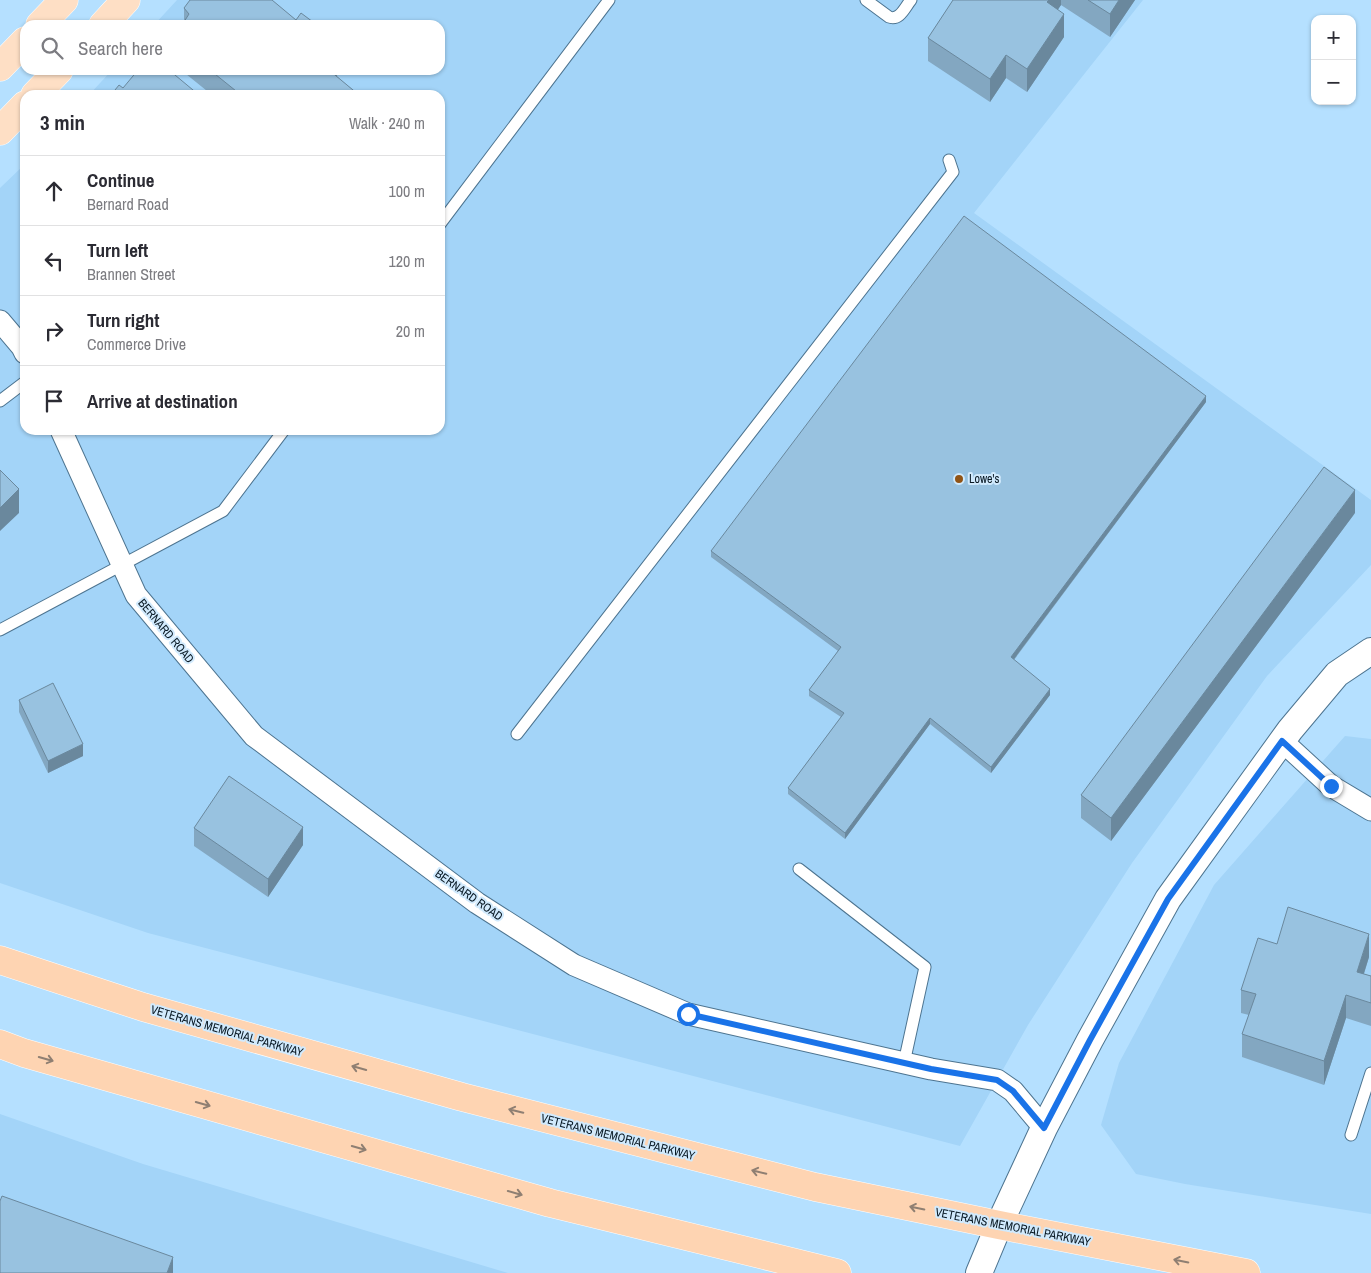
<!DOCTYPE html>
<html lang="en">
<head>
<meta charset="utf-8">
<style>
  body { margin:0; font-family:"Archivo Narrow",sans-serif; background:#f2f2f3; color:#2b2b33 }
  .controls { position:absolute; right:15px; top:15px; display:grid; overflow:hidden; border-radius:10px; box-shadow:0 1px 4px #0004 }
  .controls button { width:45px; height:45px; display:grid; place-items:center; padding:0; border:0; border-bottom:1px solid #e1e1e2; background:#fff; color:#2b2b33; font:25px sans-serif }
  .stop { position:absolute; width:15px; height:15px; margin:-11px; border:4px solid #1a73e8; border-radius:50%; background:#fff }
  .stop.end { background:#1a73e8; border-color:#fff; box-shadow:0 1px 5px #0008 }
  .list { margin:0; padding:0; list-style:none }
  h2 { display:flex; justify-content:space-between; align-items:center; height:65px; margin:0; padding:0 20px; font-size:21px }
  h2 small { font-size:16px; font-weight:400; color:#7c7c81 }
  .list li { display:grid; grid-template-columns:32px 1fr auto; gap:15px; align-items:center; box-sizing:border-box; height:70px; padding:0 20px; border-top:1px solid #e1e1e2 }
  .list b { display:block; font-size:19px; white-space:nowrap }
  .list p { margin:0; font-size:16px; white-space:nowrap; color:#7c7c81 }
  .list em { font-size:16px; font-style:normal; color:#7c7c81 }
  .icon { flex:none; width:28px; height:28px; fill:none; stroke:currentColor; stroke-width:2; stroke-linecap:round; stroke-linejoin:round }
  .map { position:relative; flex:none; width:1371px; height:1273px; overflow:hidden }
  .search { position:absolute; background:#fff; box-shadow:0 1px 4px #0004; left:20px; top:20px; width:425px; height:55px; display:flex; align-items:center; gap:12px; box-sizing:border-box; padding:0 18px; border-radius:15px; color:#7c7c81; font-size:19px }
  .panel { position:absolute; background:#fff; box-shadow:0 1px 4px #0004; left:20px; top:90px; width:425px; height:345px; border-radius:15px }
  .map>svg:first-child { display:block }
</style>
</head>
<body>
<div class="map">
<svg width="1371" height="1273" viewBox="0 0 1371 1273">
  <rect width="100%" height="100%" fill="#b5e0ff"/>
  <!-- built -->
  <path fill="#a3d4f8" d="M 177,0 L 1143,0 L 974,213 L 1371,500 L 1371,565 L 1267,676 L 1132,863 L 1028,1025 L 960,1146 L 148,933 L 0,883 L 0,188 L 25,164 L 25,430 L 440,430 L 440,95 L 89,95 L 112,70 L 440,70 L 440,25 L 154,25 Z
    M 1345,736 L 1371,739 L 1371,1214 L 1185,1184 L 1136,1174 L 1101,1125 L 1119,1063 L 1214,885 Z
    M 0,1114 L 143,1164 L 508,1273 L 0,1273 Z"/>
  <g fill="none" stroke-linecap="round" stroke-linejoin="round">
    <defs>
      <path id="service" d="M 866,0 L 889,17 C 900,21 905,7 911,0
        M 440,224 L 609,0
        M 0,401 L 25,382
        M 0,630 L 223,511 L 284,430
        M 517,734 L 953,172 L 949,160
        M 799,869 L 925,967 L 904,1063
        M 1351,1135 L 1371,1073"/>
      <path id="minor" d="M 0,321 L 22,347 L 25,353
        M 61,430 L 136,595 L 254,736 L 477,903 L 574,965 L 688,1014 L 931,1069 L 997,1080 L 1013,1091 L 1044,1128
        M 1282,741 L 1331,786 L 1371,810"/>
      <path id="tertiary" d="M 979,1273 L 999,1225 L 1044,1128 L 1090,1040 L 1168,899 L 1290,730 L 1337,674 L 1371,651"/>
      <path id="primary" d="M 40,25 L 64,0
        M 103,25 L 126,0
        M 0,67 L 25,41
        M 35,95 L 59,70
        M 0,131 L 25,105"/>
      <path id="trunk" d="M 0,960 L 143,1007 L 462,1097 L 815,1187 L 999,1225 L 1246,1273
        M 0,1044 L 24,1053 L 550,1203 L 837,1273"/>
    </defs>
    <!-- service casing -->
    <use href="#service" stroke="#4d7490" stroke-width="13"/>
    <!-- minor casing -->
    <use href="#minor" stroke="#4d7490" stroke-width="23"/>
    <!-- tertiary casing -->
    <use href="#tertiary" stroke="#4d7490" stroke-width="28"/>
    <!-- primary casing -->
    <use href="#primary" stroke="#fff" stroke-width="29"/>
    <!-- trunk casing -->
    <use href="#trunk" stroke="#fff" stroke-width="29"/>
    <!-- service -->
    <use href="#service" stroke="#fff" stroke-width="11"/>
    <!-- minor -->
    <use href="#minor" stroke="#fff" stroke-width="21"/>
    <!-- tertiary -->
    <use href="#tertiary" stroke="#fff" stroke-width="26"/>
    <!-- primary -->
    <use href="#primary" stroke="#fedfc5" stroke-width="28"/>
    <!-- trunk -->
    <use href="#trunk" stroke="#fed4b2" stroke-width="28"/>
  </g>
  <!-- wall -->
  <path fill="#83a7c1" d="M 953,0 L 1135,0 L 1110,37 L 1061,5 L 1058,9 L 1064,37 L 1027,92 L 1006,78 L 990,102 L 928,61 L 928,38 Z
    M 184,8 L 296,20 L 184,22 Z
    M 181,70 L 341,70 L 336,76 L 359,95 L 212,95 Z
    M 1206,402 L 1014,660 L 1050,695 L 991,773 L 930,724 L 845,839 L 788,794 L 788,788 L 841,717 L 809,696 L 809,690 L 838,651 L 711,557 L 711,551 Z
    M 1355,513 L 1111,841 L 1081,818 L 1081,795 Z
    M 19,700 L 83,756 L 48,773 L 19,712 Z
    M 194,828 L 303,845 L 268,897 L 194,846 Z
    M 1277,944 L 1369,957 L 1364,974 L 1371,976 L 1371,1026 L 1346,1018 L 1324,1085 L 1242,1057 L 1242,1034 L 1249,1015 L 1241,1013 L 1241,990 Z"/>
  <!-- shaded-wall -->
  <path fill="#6a889d" d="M 1049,0 L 1061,0 L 1061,5 L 1047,26 L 1047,2 Z
    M 1119,0 L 1135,0 L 1110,37 L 1110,14 Z
    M 1064,14 L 1064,37 L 1027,92 L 1027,69 Z
    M 1006,55 L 1006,78 L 990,102 L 990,79 Z
    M 326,70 L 341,70 L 326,90 Z
    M 1206,396 L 1206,402 L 1011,663 L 1011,657 Z
    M 19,489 L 19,513 L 0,531 L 0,508 Z
    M 1355,490 L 1355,513 L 1111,841 L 1111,818 Z
    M 1050,689 L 1050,695 L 991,773 L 991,767 Z
    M 930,718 L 930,724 L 845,839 L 845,833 Z
    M 83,744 L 83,756 L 48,773 L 48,761 Z
    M 303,827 L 303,845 L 268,897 L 268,879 Z
    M 1369,934 L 1369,957 L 1357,995 L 1357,972 Z
    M 1346,995 L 1346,1018 L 1324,1085 L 1324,1061 Z
    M 173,1257 L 173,1273 L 167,1273 Z"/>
  <!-- building -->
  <path fill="#98c2e0" stroke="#6a889d" d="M 190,0 L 272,0 L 296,20 L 301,13 L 317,25 L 182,25 L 189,14 L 184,8 Z
    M 953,0 L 1049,0 L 1047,2 L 1064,14 L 1027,69 L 1006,55 L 990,79 L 928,38 Z
    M 1088,0 L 1119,0 L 1110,14 Z
    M 138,70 L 169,70 L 199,95 L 111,95 L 119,85 L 123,88 Z
    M 210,70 L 329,70 L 359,95 L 241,95 Z
    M 964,216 L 1206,396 L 1011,657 L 1050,689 L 991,767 L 930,718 L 845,833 L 788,788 L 844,713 L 809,690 L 841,647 L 711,551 Z
    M 1324,467 L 1355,490 L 1111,818 L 1081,795 Z
    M 0,470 L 19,489 L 0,508 Z
    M 53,683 L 83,744 L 48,761 L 19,700 Z
    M 229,776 L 303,827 L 268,879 L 194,828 Z
    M 1288,907 L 1369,934 L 1357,972 L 1371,976 L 1371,1003 L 1346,995 L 1324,1061 L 1242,1034 L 1256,994 L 1241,990 L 1258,938 L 1277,944 Z
    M 2,1196 L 173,1257 L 167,1273 L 0,1273 L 0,1201 Z"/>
  <!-- one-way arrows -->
  <defs><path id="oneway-shaft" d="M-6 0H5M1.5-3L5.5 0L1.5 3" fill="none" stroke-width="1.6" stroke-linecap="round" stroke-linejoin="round" transform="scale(1.25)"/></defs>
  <g stroke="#8f7f72">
    <use href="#oneway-shaft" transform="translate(46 1059) rotate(16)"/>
    <use href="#oneway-shaft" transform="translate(359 1068) rotate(-164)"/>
    <use href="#oneway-shaft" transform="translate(203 1104) rotate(16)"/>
    <use href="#oneway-shaft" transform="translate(516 1111) rotate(-166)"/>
    <use href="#oneway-shaft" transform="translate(359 1148) rotate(16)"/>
    <use href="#oneway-shaft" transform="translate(759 1172) rotate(-166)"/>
    <use href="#oneway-shaft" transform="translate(515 1193) rotate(16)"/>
    <use href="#oneway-shaft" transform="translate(917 1208) rotate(-168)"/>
    <use href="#oneway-shaft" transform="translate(1181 1261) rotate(-169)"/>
  </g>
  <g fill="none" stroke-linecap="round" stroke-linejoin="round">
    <!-- route -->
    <path stroke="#1a73e8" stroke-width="6" d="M 688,1014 L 931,1069 L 997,1080 L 1013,1091 L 1044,1128 L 1090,1040 L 1168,899 L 1282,741 L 1331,786"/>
  </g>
  <!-- markers -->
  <circle fill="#915416" stroke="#d1eafd" stroke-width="2" cx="959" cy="479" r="5"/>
  <g text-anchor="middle" stroke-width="4" stroke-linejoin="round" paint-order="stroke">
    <!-- poi labels -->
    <g font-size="12" fill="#081823" stroke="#d1eafd" text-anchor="start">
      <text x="969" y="483">Lowe's</text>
    </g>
    <!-- street labels -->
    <g font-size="12" fill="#081823" stroke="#d1eafd">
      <text transform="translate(166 631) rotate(50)" y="4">BERNARD ROAD</text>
      <text transform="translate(469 895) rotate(35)" y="4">BERNARD ROAD</text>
      <text transform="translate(227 1031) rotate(16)" y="4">VETERANS MEMORIAL PARKWAY</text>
      <text transform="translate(618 1137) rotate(14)" y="4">VETERANS MEMORIAL PARKWAY</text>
      <text transform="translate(1013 1227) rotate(11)" y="4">VETERANS MEMORIAL PARKWAY</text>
    </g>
  </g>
</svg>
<div class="controls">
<button>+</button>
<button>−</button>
</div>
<div class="stop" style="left:688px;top:1014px"></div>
<div class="stop end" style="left:1331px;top:786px"></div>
<div class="search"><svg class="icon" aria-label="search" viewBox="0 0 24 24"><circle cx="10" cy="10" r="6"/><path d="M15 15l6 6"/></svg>Search here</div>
<section class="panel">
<h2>3 min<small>Walk · 240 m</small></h2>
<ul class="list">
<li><svg class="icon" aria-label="ahead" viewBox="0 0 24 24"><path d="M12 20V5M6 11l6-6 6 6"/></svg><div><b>Continue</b><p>Bernard Road</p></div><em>100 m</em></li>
<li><svg class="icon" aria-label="left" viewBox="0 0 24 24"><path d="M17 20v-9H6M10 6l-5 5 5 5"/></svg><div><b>Turn left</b><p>Brannen Street</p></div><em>120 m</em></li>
<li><svg class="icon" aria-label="right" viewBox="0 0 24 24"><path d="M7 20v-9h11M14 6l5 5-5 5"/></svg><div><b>Turn right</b><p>Commerce Drive</p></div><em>20 m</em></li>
<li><svg class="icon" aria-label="arrive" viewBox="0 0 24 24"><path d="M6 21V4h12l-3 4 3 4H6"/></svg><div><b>Arrive at destination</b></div></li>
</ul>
</section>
</div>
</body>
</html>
